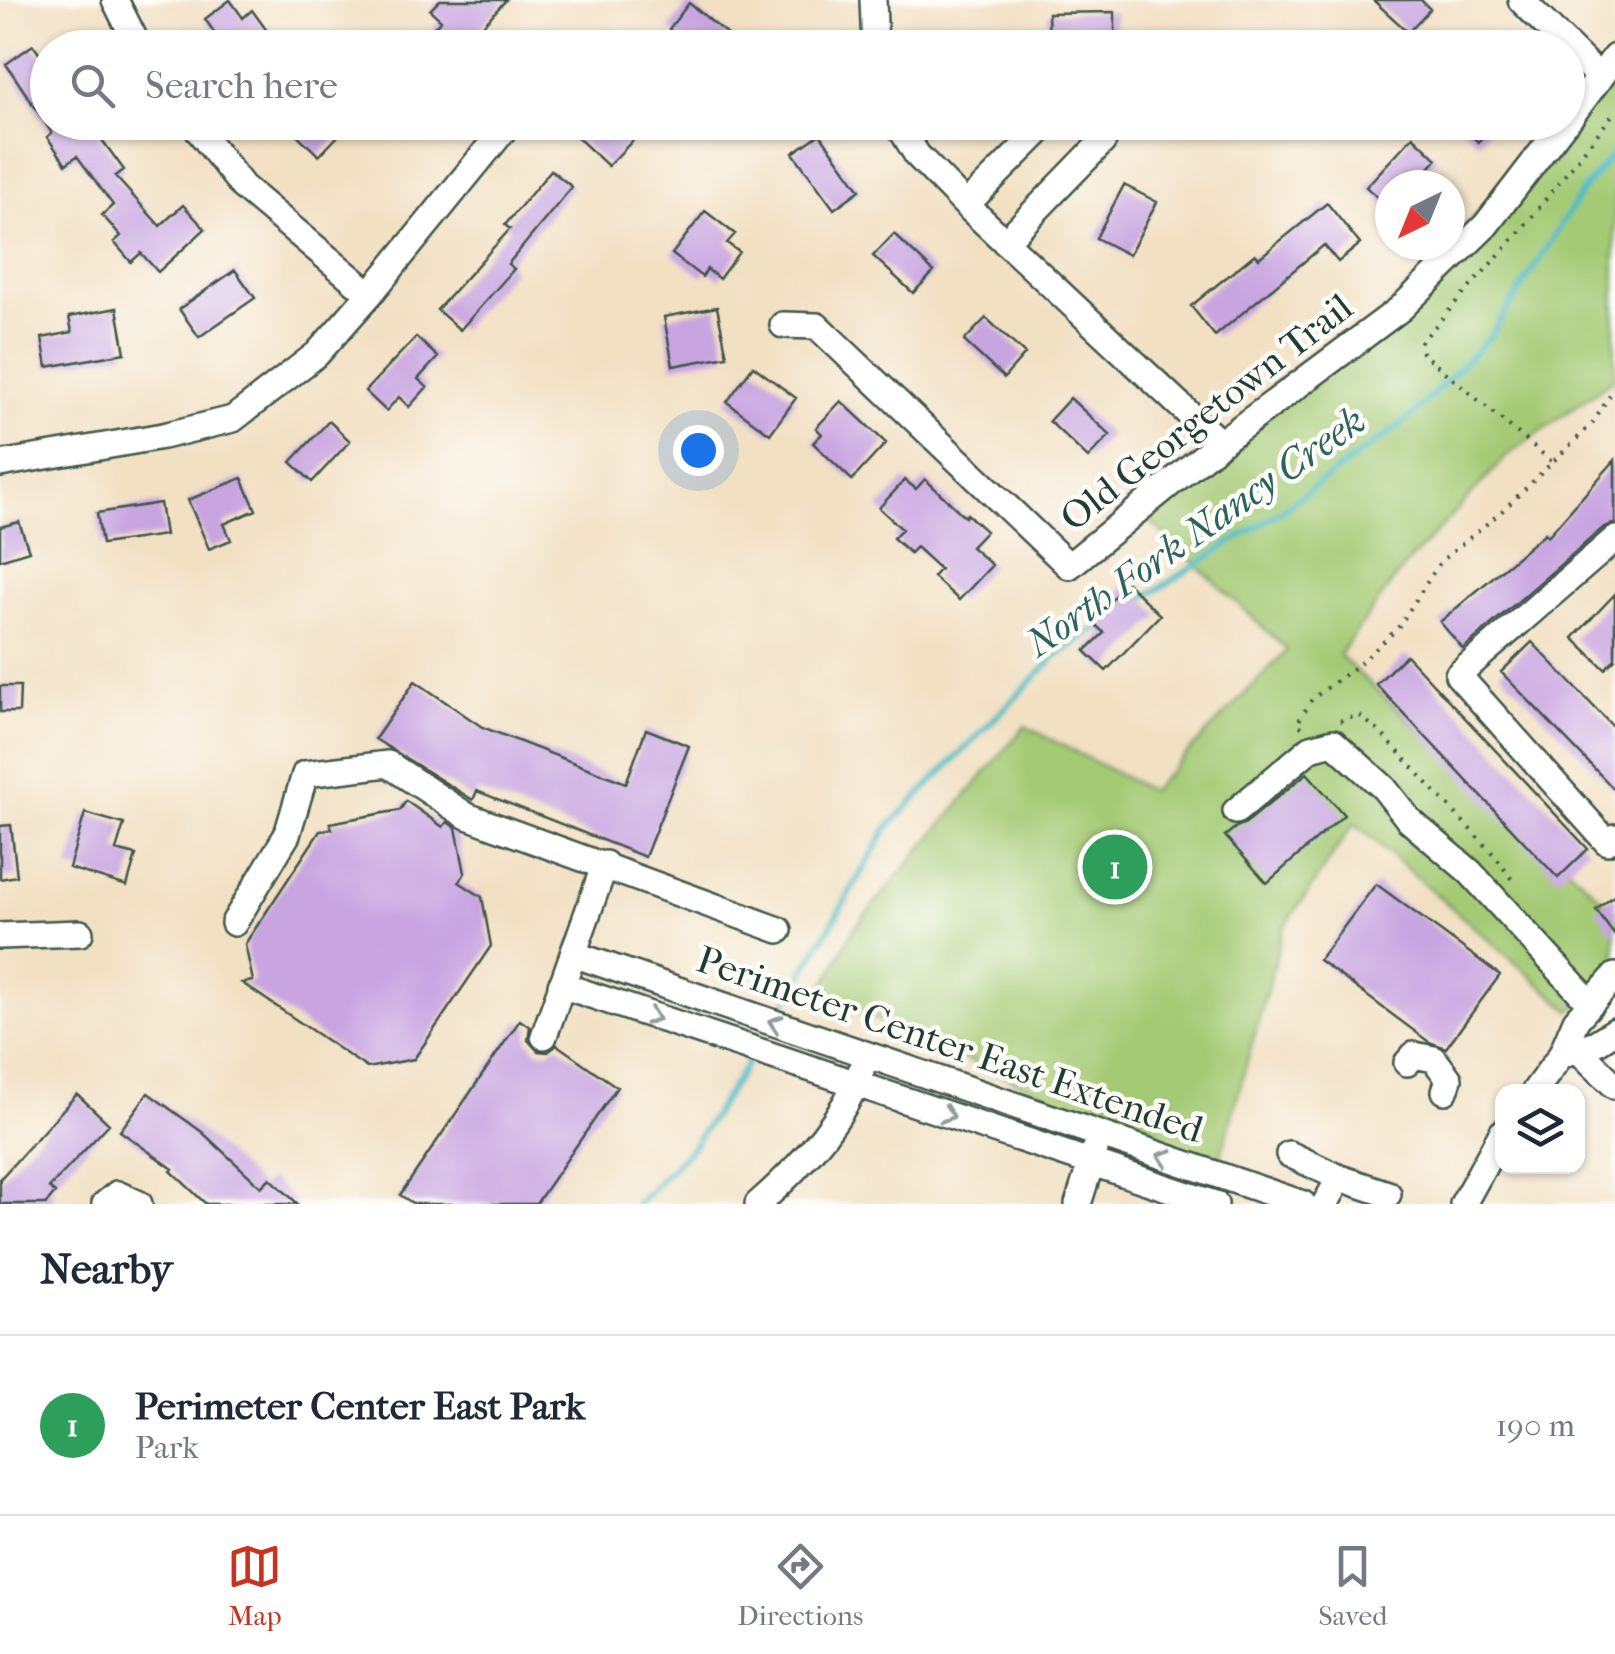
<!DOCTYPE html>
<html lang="en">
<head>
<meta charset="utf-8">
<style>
  body { margin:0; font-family:"IM FELL French Canon",serif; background:#f6f6f7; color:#1f2937 }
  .controls { position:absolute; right:30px; bottom:30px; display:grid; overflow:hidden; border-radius:20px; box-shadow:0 2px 8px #0004 }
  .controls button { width:90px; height:90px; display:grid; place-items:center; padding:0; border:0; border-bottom:2px solid #e0e1e3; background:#fff; color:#1f2937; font:50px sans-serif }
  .compass { position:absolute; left:1375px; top:170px; width:90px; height:90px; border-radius:50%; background:#fff; box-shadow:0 2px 8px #0004; rotate:223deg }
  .you { position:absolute; left:698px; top:450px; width:35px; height:35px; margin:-25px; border:8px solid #fff; border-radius:50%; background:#1a73e8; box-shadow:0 0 0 15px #1a73e833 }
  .badge { display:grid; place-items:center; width:65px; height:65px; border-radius:50%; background:#c8321e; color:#fff; font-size:32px; font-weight:700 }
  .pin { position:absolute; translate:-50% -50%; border:5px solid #fff; box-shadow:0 2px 10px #0006 }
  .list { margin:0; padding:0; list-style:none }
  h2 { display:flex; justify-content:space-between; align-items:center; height:130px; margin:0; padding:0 40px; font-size:42px }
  h2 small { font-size:32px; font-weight:400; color:#747a83 }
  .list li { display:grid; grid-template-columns:65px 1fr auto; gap:30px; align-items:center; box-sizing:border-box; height:180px; padding:0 40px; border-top:2px solid #e0e1e3 }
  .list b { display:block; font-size:38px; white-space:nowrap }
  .list p { margin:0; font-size:32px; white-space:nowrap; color:#747a83 }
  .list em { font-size:32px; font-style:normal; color:#747a83 }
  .icon { flex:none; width:55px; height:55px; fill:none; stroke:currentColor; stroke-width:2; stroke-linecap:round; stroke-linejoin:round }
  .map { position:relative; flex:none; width:1615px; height:1204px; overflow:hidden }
  .search { position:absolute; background:#fff; box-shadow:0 2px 8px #0004; left:30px; right:30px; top:30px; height:110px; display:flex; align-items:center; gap:25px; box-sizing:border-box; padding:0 35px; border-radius:55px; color:#747a83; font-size:38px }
  .sheet { height:310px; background:#fff }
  nav { display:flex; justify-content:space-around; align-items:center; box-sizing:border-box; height:140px; border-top:2px solid #e0e1e3; background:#fff; font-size:28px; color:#747a83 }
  nav a { display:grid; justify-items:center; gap:5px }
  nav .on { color:#c8321e }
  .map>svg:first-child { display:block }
</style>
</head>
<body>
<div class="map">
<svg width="1615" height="1204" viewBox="0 0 1615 1204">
  <rect width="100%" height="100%" fill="#fdfcf7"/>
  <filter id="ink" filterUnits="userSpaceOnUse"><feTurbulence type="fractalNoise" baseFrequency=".01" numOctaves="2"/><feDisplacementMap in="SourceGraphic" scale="20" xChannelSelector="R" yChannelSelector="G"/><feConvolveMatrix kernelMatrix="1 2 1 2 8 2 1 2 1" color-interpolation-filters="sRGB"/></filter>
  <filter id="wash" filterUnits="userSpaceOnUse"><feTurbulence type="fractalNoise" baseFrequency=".0048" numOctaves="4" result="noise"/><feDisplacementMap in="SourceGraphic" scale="40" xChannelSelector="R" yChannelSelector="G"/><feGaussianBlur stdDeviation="2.25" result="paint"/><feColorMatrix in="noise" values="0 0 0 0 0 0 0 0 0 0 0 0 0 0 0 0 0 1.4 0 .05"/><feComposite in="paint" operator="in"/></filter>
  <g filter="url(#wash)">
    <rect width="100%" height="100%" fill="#f2e0c3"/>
    <!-- green -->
    <path fill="#a4ca75" stroke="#628454" stroke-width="2.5" d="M 1598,82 L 1615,94 L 1615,378 L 1509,454 L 1403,568 L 1339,655 L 1615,911 L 1615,975 L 1571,1011 L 1354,823 L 1284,928 L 1217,1170 L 820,995 L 852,931 L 1025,726 L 1151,791 L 1287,650 L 1142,513 L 1394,303 Z"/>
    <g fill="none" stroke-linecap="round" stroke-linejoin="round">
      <!-- stream -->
      <path stroke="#4ebcc4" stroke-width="6" d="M 1136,603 L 1275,515 L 1406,421 L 1491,336 L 1583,190 L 1615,152
        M 778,1016 L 888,827 L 1057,655 L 1105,623
        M 637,1204 L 693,1146 L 752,1056"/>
    </g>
    <g id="blocks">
      <!-- building -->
      <path fill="#c8a5e1" d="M 230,0 L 243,18 L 252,10 L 270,35 L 255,48 L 225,48 L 205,19 Z
        M 440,0 L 506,0 L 462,48 L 454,48 L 433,28 L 441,20 L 430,10 Z
        M 1373,0 L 1421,0 L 1430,9 L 1408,32 Z
        M 689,3 L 728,35 L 718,48 L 691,48 L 669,29 Z
        M 1115,12 L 1115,43 L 1049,44 L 1048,13 Z
        M 33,45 L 48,66 L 48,122 L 89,122 L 124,170 L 115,176 L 160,226 L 183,205 L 205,229 L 158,272 L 141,253 L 131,262 L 114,242 L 121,236 L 102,215 L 113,205 L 77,156 L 66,164 L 47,137 L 52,133 L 6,64 Z
        M 284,122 L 327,122 L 339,135 L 319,156 Z
        M 593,122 L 631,122 L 641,132 L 608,166 L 578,138 Z
        M 1457,122 L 1496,122 L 1478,142 Z
        M 820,134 L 860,190 L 834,209 L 793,153 Z
        M 1413,136 L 1437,159 L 1414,185 L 1390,185 L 1390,209 L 1366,187 Z
        M 551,170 L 572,187 L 508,264 L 514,269 L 460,330 L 437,310 L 510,229 L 505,225 Z
        M 1124,185 L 1157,202 L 1129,255 L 1096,238 Z
        M 1327,203 L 1360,244 L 1338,262 L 1324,245 L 1215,336 L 1191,306 L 1255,254 L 1259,258 Z
        M 705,211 L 735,234 L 727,243 L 739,252 L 719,279 L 707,269 L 702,277 L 672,254 Z
        M 894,234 L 934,272 L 913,293 L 873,256 Z
        M 235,270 L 255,298 L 199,337 L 179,309 Z
        M 717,307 L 727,356 L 673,366 L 664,317 Z
        M 117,308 L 125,353 L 47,367 L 42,338 L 72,332 L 69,317 Z
        M 986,318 L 1025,354 L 1004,378 L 964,341 Z
        M 416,337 L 438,357 L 418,379 L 427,387 L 409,407 L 399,397 L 386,411 L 365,391 Z
        M 753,366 L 796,398 L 770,434 L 727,402 Z
        M 1070,398 L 1110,435 L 1088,458 L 1049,421 Z
        M 841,401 L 886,443 L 852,480 L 813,443 L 822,434 L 816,428 Z
        M 329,421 L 350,441 L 312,482 L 291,462 Z
        M 1615,460 L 1615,523 L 1604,527 L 1463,649 L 1440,622 L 1545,533 L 1548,536 Z
        M 242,478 L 256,510 L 224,524 L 231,540 L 209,549 L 188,500 Z
        M 925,479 L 965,517 L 967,514 L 986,531 L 971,547 L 992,565 L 959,600 L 933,577 L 940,569 L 916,547 L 910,553 L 893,538 L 902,529 L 879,508 L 905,480 L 916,489 Z
        M 160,503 L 165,535 L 102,544 L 97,513 Z
        M 19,522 L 29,551 L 0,560 L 0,527 Z
        M 1127,583 L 1160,615 L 1106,671 L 1085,651 L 1104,633 L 1091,620 Z
        M 1615,594 L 1615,659 L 1605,669 L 1573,638 Z
        M 1532,642 L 1615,729 L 1615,790 L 1501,672 Z
        M 1406,655 L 1588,849 L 1558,878 L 1376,684 Z
        M 415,681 L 482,727 L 626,783 L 646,729 L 689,746 L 645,857 L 477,791 L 473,800 L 375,739 Z
        M 0,686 L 20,686 L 19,712 L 0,712 Z
        M 1307,773 L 1344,815 L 1267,883 L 1225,836 L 1236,827 L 1246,823 Z
        M 406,801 L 443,827 L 447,822 L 456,828 L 465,873 L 459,882 L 482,897 L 491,946 L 414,1059 L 367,1068 L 242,983 L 253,981 L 245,944 L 320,831 L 332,829 L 330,823 L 400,810 Z
        M 85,813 L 124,824 L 116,850 L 136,855 L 127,886 L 69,868 Z
        M 11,825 L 17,876 L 0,879 L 0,826 Z
        M 1376,884 L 1500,975 L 1446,1048 L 1429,1042 L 1319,960 Z
        M 1615,895 L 1615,936 L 1596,910 Z
        M 520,1020 L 530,1027 L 528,1040 L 538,1051 L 548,1052 L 557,1045 L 617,1087 L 536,1204 L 414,1204 L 400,1195 Z
        M 148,1093 L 202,1132 L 261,1187 L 270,1178 L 298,1204 L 206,1204 L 171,1171 L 173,1169 L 120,1131 Z
        M 77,1094 L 109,1124 L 49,1188 L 55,1193 L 46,1204 L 0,1204 L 0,1179 Z"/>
    </g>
  </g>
  <g filter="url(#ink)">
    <use href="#blocks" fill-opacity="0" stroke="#3f5549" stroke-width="2.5"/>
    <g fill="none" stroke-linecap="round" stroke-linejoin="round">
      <defs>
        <path id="minor" d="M 115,0 L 139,48
          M 873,0 L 875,48
          M 1521,0 L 1600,78
          M 1568,120 L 1615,57
          M 192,122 L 243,187 L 370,294
          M 897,122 L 917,155 L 966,205 L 1220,443
          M 966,205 L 1049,122
          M 1005,242 L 1103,141 L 1110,122
          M 783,325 L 817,326 L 1069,566 L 1220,443 L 1400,309 L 1486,225 L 1565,122
          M 0,464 L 163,436 L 233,419 L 317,354 L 370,294 L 510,122
          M 1615,539 L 1458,675 L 1607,842 L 1615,837
          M 1236,811 L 1311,748 L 1333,742 L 1384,788 L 1409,820 L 1470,872 L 1590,1003
          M 234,923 L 287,835 L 305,774 L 388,764 L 467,816 L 779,930
          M 0,936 L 80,933
          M 573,954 L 1303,1204
          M 561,985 L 1215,1204
          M 544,1036 L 605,864
          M 1577,1049 L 1615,1086
          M 1561,1055 L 1596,1043 L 1615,1031
          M 1407,1063 L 1414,1055 L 1434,1059 L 1449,1079 L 1445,1091
          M 1534,1092 L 1561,1055 L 1576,1020 L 1615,976
          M 1289,1154 L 1340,1178 L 1388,1194
          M 105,1204 L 117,1194 L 139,1204
          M 758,1204 C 799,1168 842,1122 861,1071
          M 1078,1204 L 1095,1150
          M 1325,1204 L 1340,1178
          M 1463,1204 L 1502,1133"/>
      </defs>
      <!-- minor casing -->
      <use href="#minor" stroke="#3f5549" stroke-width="30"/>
      <!-- path -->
      <path stroke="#3f5549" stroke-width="4" stroke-dasharray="2.5 8" stroke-linecap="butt" d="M 1551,461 L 1422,353 L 1421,342 L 1522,229 L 1615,112
        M 1340,721 L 1359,715 L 1381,733 L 1495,856 L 1515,884
        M 1302,727 L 1297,724 L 1312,699 L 1363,661 L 1398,628 L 1440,562 L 1500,513 L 1593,423 L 1615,387"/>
      <!-- minor -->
      <use href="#minor" stroke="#fff" stroke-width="25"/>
    </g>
    <!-- one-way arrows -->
    <defs><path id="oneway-chevron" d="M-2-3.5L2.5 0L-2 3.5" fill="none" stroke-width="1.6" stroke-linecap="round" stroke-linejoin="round" transform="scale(2.5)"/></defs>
    <g stroke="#8f9e9a">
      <use href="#oneway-chevron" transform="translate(653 1017) rotate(19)"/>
      <use href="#oneway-chevron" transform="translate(775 1023) rotate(-161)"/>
      <use href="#oneway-chevron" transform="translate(948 1115) rotate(18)"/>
      <use href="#oneway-chevron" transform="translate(1164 1157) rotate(-161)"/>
    </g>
  </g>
  <g text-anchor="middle" stroke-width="9" stroke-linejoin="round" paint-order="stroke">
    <!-- street labels -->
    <g font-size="38" fill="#1f3d34" stroke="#fdfcf7">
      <text transform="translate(1206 412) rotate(-38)" y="13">Old Georgetown Trail</text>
      <text transform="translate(950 1044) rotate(19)" y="13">Perimeter Center East Extended</text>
    </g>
    <!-- water labels -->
    <g font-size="40" font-style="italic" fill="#2d635f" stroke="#fdfcf7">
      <text transform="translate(1195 531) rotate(-35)" y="14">North Fork Nancy Creek</text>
    </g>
  </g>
</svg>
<div class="controls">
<button><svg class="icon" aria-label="layers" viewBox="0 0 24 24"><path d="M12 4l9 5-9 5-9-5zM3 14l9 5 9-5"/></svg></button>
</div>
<svg class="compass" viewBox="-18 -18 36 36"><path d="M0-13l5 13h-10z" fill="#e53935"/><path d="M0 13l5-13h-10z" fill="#747a83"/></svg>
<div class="you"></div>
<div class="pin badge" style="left:1115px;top:867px;background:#2e9e5b">1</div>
<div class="search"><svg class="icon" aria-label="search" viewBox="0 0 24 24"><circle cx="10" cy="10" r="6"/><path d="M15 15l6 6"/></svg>Search here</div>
</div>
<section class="sheet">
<h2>Nearby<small></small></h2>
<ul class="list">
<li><span class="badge" style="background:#2e9e5b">1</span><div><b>Perimeter Center East Park</b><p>Park</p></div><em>190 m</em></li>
</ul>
</section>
<nav>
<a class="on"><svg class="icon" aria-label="map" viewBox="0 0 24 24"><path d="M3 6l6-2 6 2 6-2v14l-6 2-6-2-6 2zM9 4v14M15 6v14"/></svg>Map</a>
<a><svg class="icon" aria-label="directions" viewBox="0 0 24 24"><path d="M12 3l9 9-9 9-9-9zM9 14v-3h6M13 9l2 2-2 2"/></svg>Directions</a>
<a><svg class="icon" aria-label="saved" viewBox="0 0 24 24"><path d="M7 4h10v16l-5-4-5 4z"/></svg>Saved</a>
</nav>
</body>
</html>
